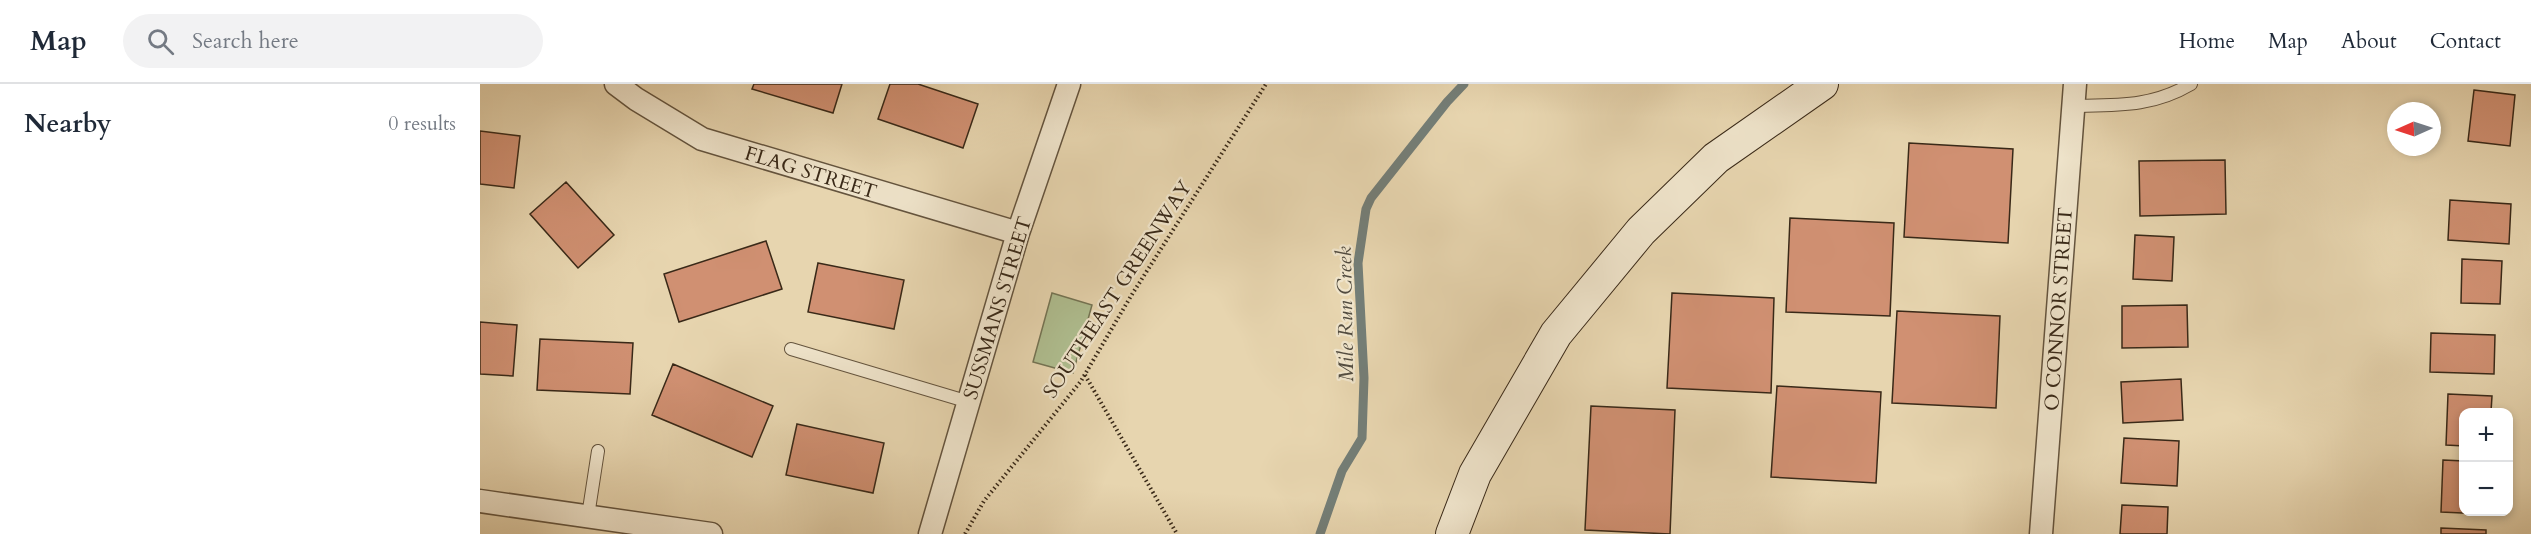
<!DOCTYPE html>
<html lang="en">
<head>
<meta charset="utf-8">
<style>
  body { margin:0; font-family:Cardo,serif; background:#f2f2f3; color:#1f2937 }
  .controls { position:absolute; right:18px; bottom:18px; display:grid; overflow:hidden; border-radius:12px; box-shadow:0 3px 9px #0003 }
  .controls button { width:54px; height:54px; display:grid; place-items:center; padding:0; border:0; border-bottom:2px solid #e0e1e3; background:#fff; color:#1f2937; font:30px sans-serif }
  .compass { position:absolute; left:1907px; top:18px; width:54px; height:54px; border-radius:50%; background:#fff; box-shadow:0 3px 9px #0003; rotate:267deg }
  .list { margin:0; padding:0; list-style:none }
  h2 { display:flex; justify-content:space-between; align-items:center; height:78px; margin:0; padding:0 24px; font-size:26px }
  h2 small { font-size:20px; font-weight:400; color:#747a83 }
  .icon { flex:none; width:33px; height:33px; fill:none; stroke:currentColor; stroke-width:2; stroke-linecap:round; stroke-linejoin:round }
  .map { position:relative; flex:none; width:2051px; height:450px; overflow:hidden }
  header { display:flex; align-items:center; gap:36px; box-sizing:border-box; height:84px; padding:0 30px; background:#fff; border-bottom:2px solid #e0e1e3 }
  header strong { font-size:28px }
  nav { display:flex; gap:33px; margin-inline-start:auto; font-size:21px }
  .search { width:420px; height:54px; background:#f2f2f3; display:flex; align-items:center; gap:15px; box-sizing:border-box; padding:0 21px; border-radius:33px; color:#747a83; font-size:22px }
  main { display:flex }
  aside { flex:1; background:#fff }
  .map>svg:first-child { display:block }
</style>
</head>
<body>
<header>
<strong>Map</strong>
<div class="search"><svg class="icon" aria-label="search" viewBox="0 0 24 24"><circle cx="10" cy="10" r="6"/><path d="M15 15l6 6"/></svg>Search here</div>
<nav><a>Home</a><a>Map</a><a>About</a><a>Contact</a></nav>
</header>
<main>
<aside>
<h2>Nearby<small>0 results</small></h2>
<ul class="list">
</ul>
</aside>
<div class="map">
<svg width="2051" height="450" viewBox="0 0 2051 450">
  <rect width="100%" height="100%" fill="#e7d5af"/>
  <filter id="stains"><feTurbulence type="fractalNoise" baseFrequency=".00333" numOctaves="4"/><feColorMatrix values="0 0 0 0 .2 0 0 0 0 .09 0 0 0 0 .02 0 0 0 .5 -.17"/></filter>
  <radialGradient id="worn" r=".72"><stop offset=".6" stop-color="#630" stop-opacity="0"/><stop offset="1" stop-color="#630" stop-opacity=".3"/></radialGradient>
  <!-- green -->
  <path fill="#afbe90" stroke="#747454" stroke-width="1.5" d="M 572,209 L 612,221 L 593,289 L 553,278 Z"/>
  <g fill="none" stroke-linecap="round" stroke-linejoin="round">
    <!-- stream -->
    <path stroke="#747e77" stroke-width="9" d="M 840,450 L 862,387 L 882,354 L 884,294 L 878,179 L 886,125 L 891,114 L 967,18 L 984,0"/>
  </g>
  <!-- building -->
  <path fill="#d09072" stroke="#392918" stroke-width="1.5" d="M 274,0 L 362,0 L 353,29 L 272,5 Z
    M 410,0 L 438,0 L 498,20 L 483,64 L 398,35 Z
    M 1994,6 L 2035,11 L 2030,62 L 1988,57 Z
    M 0,47 L 40,52 L 34,104 L 0,100 Z
    M 1429,59 L 1533,65 L 1528,159 L 1424,153 Z
    M 1745,76 L 1746,130 L 1660,132 L 1659,77 Z
    M 86,98 L 134,151 L 98,184 L 50,130 Z
    M 1970,116 L 2031,120 L 2029,160 L 1968,156 Z
    M 1310,134 L 1414,139 L 1410,232 L 1306,228 Z
    M 1655,151 L 1694,153 L 1692,197 L 1653,195 Z
    M 286,157 L 302,205 L 199,238 L 184,190 Z
    M 1982,175 L 2022,177 L 2020,220 L 1981,219 Z
    M 338,179 L 424,196 L 414,245 L 328,228 Z
    M 1192,209 L 1294,214 L 1291,309 L 1187,304 Z
    M 1707,221 L 1708,263 L 1642,264 L 1642,222 Z
    M 1417,227 L 1520,232 L 1516,324 L 1412,319 Z
    M 0,238 L 37,241 L 33,292 L 0,290 Z
    M 1951,249 L 2015,251 L 2014,290 L 1950,288 Z
    M 60,255 L 153,259 L 150,310 L 57,306 Z
    M 193,280 L 293,322 L 272,373 L 172,331 Z
    M 1701,295 L 1703,336 L 1643,339 L 1641,298 Z
    M 1297,302 L 1401,308 L 1396,399 L 1291,393 Z
    M 1968,310 L 2012,312 L 2011,328 L 1984,328 L 1984,362 L 1966,361 Z
    M 1111,322 L 1195,326 L 1190,450 L 1105,446 Z
    M 317,340 L 404,359 L 393,409 L 306,391 Z
    M 1644,354 L 1699,357 L 1697,402 L 1641,399 Z
    M 1963,376 L 1984,377 L 1984,428 L 2004,428 L 2004,430 L 1961,428 Z
    M 1642,421 L 1688,423 L 1687,450 L 1640,450 Z
    M 1961,444 L 2006,446 L 2006,450 L 1961,450 Z"/>
  <g fill="none" stroke-linecap="round" stroke-linejoin="round">
    <defs>
      <path id="lane" d="M 1593,22 C 1638,21 1672,23 1711,0
        M 311,265 L 489,318
        M 108,432 L 118,367"/>
      <path id="street" d="M 136,0 L 156,15 L 222,55 L 538,149
        M 0,417 L 231,450
        M 450,450 L 538,149 L 589,0
        M 1561,450 L 1595,0"/>
      <path id="secondary" d="M 972,450 L 995,390 L 1076,250 L 1161,147 L 1236,74 L 1342,0"/>
    </defs>
    <!-- lane casing -->
    <use href="#lane" stroke="#64543e" stroke-width="14"/>
    <!-- street casing -->
    <use href="#street" stroke="#64543e" stroke-width="25"/>
    <!-- secondary casing -->
    <use href="#secondary" stroke="#392918" stroke-width="34"/>
    <!-- path -->
    <path stroke="#392918" stroke-width="4" stroke-dasharray="1.5 3" stroke-linecap="butt" d="M 605,291 L 697,450
      M 485,450 L 504,417 L 601,297 L 651,212 L 786,0"/>
    <!-- lane -->
    <use href="#lane" stroke="#efe4cb" stroke-width="12"/>
    <!-- street -->
    <use href="#street" stroke="#efe4cb" stroke-width="22"/>
    <!-- secondary -->
    <use href="#secondary" stroke="#efe4cb" stroke-width="32"/>
  </g>
  <g text-anchor="middle" stroke-width="4.5" stroke-linejoin="round" paint-order="stroke">
    <!-- street labels -->
    <g font-size="20" fill="#392918" stroke="#efe4cb">
      <text transform="translate(331 88) rotate(17)" y="7">FLAG STREET</text>
      <text transform="translate(637 205) rotate(-57)" y="7">SOUTHEAST GREENWAY</text>
      <text transform="translate(517 224) rotate(-73)" y="7">SUSSMANS STREET</text>
      <text transform="translate(1578 225) rotate(-86)" y="7">O CONNOR STREET</text>
    </g>
    <!-- water labels -->
    <g font-size="21" font-style="italic" fill="#524c40" stroke="#efe4cb">
      <text transform="translate(865 230) rotate(-91)" y="7">Mile Run Creek</text>
    </g>
  </g>
  <rect width="100%" height="100%" filter="url(#stains)"/>
  <rect width="100%" height="100%" fill="url(#worn)"/>
</svg>
<div class="controls">
<button>+</button>
<button>−</button>
</div>
<svg class="compass" viewBox="-18 -18 36 36"><path d="M0-13l5 13h-10z" fill="#e53935"/><path d="M0 13l5-13h-10z" fill="#747a83"/></svg>
</div>
</main>
</body>
</html>
